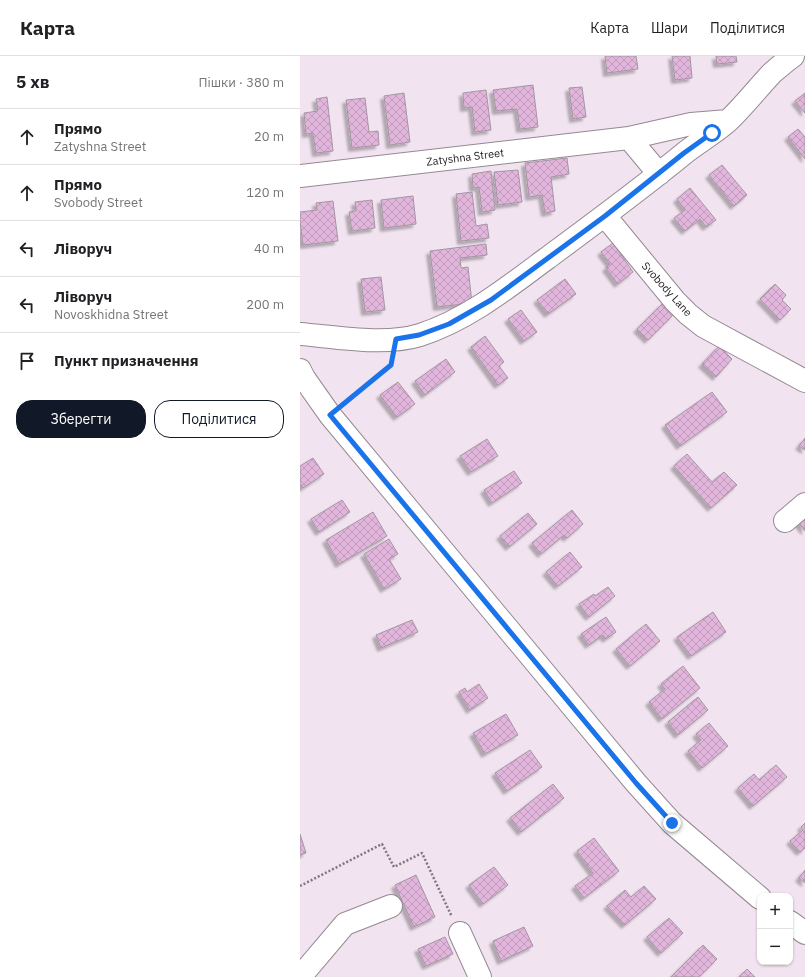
<!DOCTYPE html>
<html lang="uk">
<head>
<meta charset="utf-8">
<style>
  body { margin:0; font-family:"IBM Plex Sans",sans-serif; background:#f6f6f6; color:#202124 }
  .controls { position:absolute; right:12px; bottom:12px; display:grid; overflow:hidden; border-radius:8px; box-shadow:0 1px 3px #0004 }
  .controls button { width:36px; height:36px; display:grid; place-items:center; padding:0; border:0; border-bottom:1px solid #e0e0e0; background:#fff; color:#202124; font:20px sans-serif }
  .stop { position:absolute; width:12px; height:12px; margin:-9px; border:3px solid #1a73e8; border-radius:50%; background:#fff }
  .stop.end { background:#1a73e8; border-color:#fff; box-shadow:0 1px 4px #0008 }
  .list { margin:0; padding:0; list-style:none }
  h2 { display:flex; justify-content:space-between; align-items:center; height:52px; margin:0; padding:0 16px; font-size:17px }
  h2 small { font-size:13px; font-weight:400; color:#757577 }
  .list li { display:grid; grid-template-columns:26px 1fr auto; gap:12px; align-items:center; box-sizing:border-box; height:56px; padding:0 16px; border-top:1px solid #e0e0e0 }
  .list b { display:block; font-size:15px; white-space:nowrap }
  .list p { margin:0; font-size:13px; white-space:nowrap; color:#757577 }
  .list em { font-size:13px; font-style:normal; color:#757577 }
  .actions { display:flex; gap:8px; padding:12px 16px }
  .actions a { flex:1; padding:9px 0; border:1px solid #111827; border-radius:16px; text-align:center; font-size:14px; color:#111827 }
  .actions .main { background:#111827; color:#fff }
  .icon { flex:none; width:22px; height:22px; fill:none; stroke:currentColor; stroke-width:2; stroke-linecap:round; stroke-linejoin:round }
  .map { position:relative; flex:none; width:505px; height:921px; overflow:hidden }
  header { display:flex; align-items:center; gap:24px; box-sizing:border-box; height:56px; padding:0 20px; background:#fff; border-bottom:1px solid #e0e0e0 }
  header strong { font-size:19px }
  nav { display:flex; gap:22px; margin-inline-start:auto; font-size:14px }
  main { display:flex }
  aside { flex:1; background:#fff }
  .map>svg:first-child { display:block }
</style>
</head>
<body>
<header>
<strong>Карта</strong>
<nav><a>Карта</a><a>Шари</a><a>Поділитися</a></nav>
</header>
<main>
<aside>
<h2>5 хв<small>Пішки · 380 m</small></h2>
<ul class="list">
<li><svg class="icon" aria-label="ahead" viewBox="0 0 24 24"><path d="M12 20V5M6 11l6-6 6 6"/></svg><div><b>Прямо</b><p>Zatyshna Street</p></div><em>20 m</em></li>
<li><svg class="icon" aria-label="ahead" viewBox="0 0 24 24"><path d="M12 20V5M6 11l6-6 6 6"/></svg><div><b>Прямо</b><p>Svobody Street</p></div><em>120 m</em></li>
<li><svg class="icon" aria-label="left" viewBox="0 0 24 24"><path d="M17 20v-9H6M10 6l-5 5 5 5"/></svg><div><b>Ліворуч</b></div><em>40 m</em></li>
<li><svg class="icon" aria-label="left" viewBox="0 0 24 24"><path d="M17 20v-9H6M10 6l-5 5 5 5"/></svg><div><b>Ліворуч</b><p>Novoskhidna Street</p></div><em>200 m</em></li>
<li><svg class="icon" aria-label="arrive" viewBox="0 0 24 24"><path d="M6 21V4h12l-3 4 3 4H6"/></svg><div><b>Пункт призначення</b></div></li>
</ul>
<div class="actions"><a class="main">Зберегти</a><a>Поділитися</a></div>
</aside>
<div class="map">
<svg width="505" height="921" viewBox="0 0 505 921">
  <defs>
    <pattern id="building-cross-hatch" width="8" height="8" patternUnits="userSpaceOnUse"><rect width="8" height="8" fill="#e1b5dc"/><path d="M0 0l8 8M0 8l8-8" fill="none" stroke="#c19bbc"/></pattern>
    <filter id="shadow"><feDropShadow dx="-3.5" dy="3.5" stdDeviation="1" flood-color="#0004"/></filter>
  </defs>
  <rect width="100%" height="100%" fill="#f1e3ef"/>
  <!-- building -->
  <path fill="url(#building-cross-hatch)" stroke="#a396a1" filter="url(#shadow)" d="M 305,0 L 336,0 L 338,13 L 307,17 Z
    M 372,0 L 390,0 L 392,22 L 375,24 Z
    M 416,0 L 436,0 L 437,6 L 417,8 Z
    M 233,29 L 238,71 L 220,73 L 217,53 L 196,55 L 193,34 Z
    M 282,31 L 286,61 L 273,63 L 269,32 Z
    M 186,34 L 191,74 L 175,76 L 172,51 L 164,52 L 163,37 Z
    M 104,37 L 110,86 L 90,89 L 84,40 Z
    M 505,37 L 505,57 L 495,45 Z
    M 27,41 L 33,95 L 16,97 L 13,77 L 6,78 L 4,57 L 18,55 L 16,43 Z
    M 65,42 L 69,76 L 78,75 L 79,89 L 52,92 L 46,44 Z
    M 498,73 L 505,81 L 505,103 L 488,81 Z
    M 267,102 L 269,118 L 251,121 L 255,155 L 245,157 L 242,139 L 229,141 L 225,107 Z
    M 422,109 L 447,139 L 434,150 L 409,119 Z
    M 218,114 L 222,146 L 198,149 L 194,116 Z
    M 191,115 L 195,154 L 182,156 L 179,131 L 173,132 L 172,118 Z
    M 390,132 L 416,164 L 406,171 L 400,163 L 385,175 L 374,162 L 385,154 L 377,143 Z
    M 172,136 L 176,170 L 187,168 L 189,182 L 161,185 L 156,138 Z
    M 113,140 L 116,168 L 84,172 L 81,144 Z
    M 72,144 L 75,172 L 52,175 L 49,156 L 56,155 L 55,146 Z
    M 33,145 L 38,185 L 3,189 L 0,165 L 0,156 L 17,154 L 16,147 Z
    M 313,187 L 333,216 L 318,228 L 306,212 L 310,208 L 301,196 Z
    M 186,188 L 187,199 L 160,202 L 161,212 L 168,211 L 172,247 L 137,251 L 130,195 Z
    M 81,221 L 85,254 L 65,256 L 61,223 Z
    M 265,223 L 276,238 L 248,258 L 237,244 Z
    M 475,228 L 486,239 L 482,244 L 491,253 L 480,264 L 460,243 Z
    M 363,247 L 374,258 L 348,284 L 337,273 Z
    M 221,254 L 237,276 L 224,285 L 208,263 Z
    M 185,280 L 204,306 L 199,310 L 208,322 L 198,329 L 171,291 Z
    M 419,290 L 432,303 L 416,321 L 402,308 Z
    M 146,303 L 155,316 L 125,339 L 115,325 Z
    M 98,326 L 115,348 L 97,361 L 80,339 Z
    M 412,336 L 427,356 L 380,390 L 365,369 Z
    M 505,382 L 505,394 L 499,390 Z
    M 187,383 L 198,400 L 171,416 L 160,400 Z
    M 387,398 L 412,426 L 424,416 L 437,429 L 411,452 L 374,410 Z
    M 13,402 L 24,418 L 3,432 L 0,427 L 0,410 Z
    M 214,415 L 222,427 L 192,447 L 184,434 Z
    M 42,444 L 50,456 L 19,476 L 11,463 Z
    M 272,454 L 283,468 L 267,482 L 264,479 L 241,498 L 232,487 Z
    M 73,456 L 87,480 L 39,508 L 26,484 Z
    M 505,456 L 505,475 L 495,463 Z
    M 228,457 L 237,468 L 209,491 L 200,480 Z
    M 89,483 L 98,498 L 89,503 L 101,523 L 84,533 L 64,498 Z
    M 270,496 L 282,511 L 258,530 L 246,516 Z
    M 308,531 L 315,540 L 289,561 L 279,548 L 294,538 L 295,540 Z
    M 413,556 L 426,576 L 391,600 L 377,581 Z
    M 306,561 L 316,576 L 306,583 L 303,579 L 289,589 L 281,578 Z
    M 112,564 L 118,576 L 81,592 L 76,579 Z
    M 346,568 L 360,585 L 330,610 L 316,593 Z
    M 383,610 L 400,632 L 362,663 L 349,646 L 365,633 L 361,628 Z
    M 179,628 L 188,642 L 170,654 L 159,636 L 165,632 L 167,636 Z
    M 398,641 L 408,654 L 378,679 L 368,666 Z
    M 206,658 L 218,679 L 185,698 L 173,677 Z
    M 409,667 L 428,690 L 402,712 L 388,695 L 401,684 L 396,678 Z
    M 230,694 L 242,711 L 207,735 L 195,717 Z
    M 476,709 L 487,721 L 453,750 L 438,732 L 454,718 L 459,724 Z
    M 253,728 L 264,742 L 221,776 L 210,762 Z
    M 505,767 L 505,792 L 500,796 L 490,785 L 503,774 L 501,771 Z
    M 0,778 L 6,797 L 0,799 Z
    M 294,782 L 319,815 L 284,842 L 275,830 L 293,817 L 277,795 Z
    M 194,811 L 208,829 L 183,848 L 169,829 Z
    M 505,814 L 505,827 L 499,822 Z
    M 116,819 L 135,861 L 114,871 L 95,829 Z
    M 344,830 L 356,843 L 325,869 L 307,850 L 325,834 L 331,841 Z
    M 369,862 L 383,877 L 361,897 L 347,881 Z
    M 224,871 L 233,890 L 201,905 L 193,885 Z
    M 145,881 L 153,898 L 126,910 L 118,893 Z
    M 403,889 L 417,903 L 399,921 L 371,921 Z
    M 447,913 L 455,921 L 439,921 Z"/>
  <g fill="none" stroke-linecap="round" stroke-linejoin="round">
    <defs>
      <path id="minor" d="M 359,118 L 329,82 L 391,68 L 428,65
        M 0,120 L 329,82
        M 305,160 L 375,245 L 388,258 L 403,270 L 505,325
        M 0,278 C 36,281 85,290 120,279 C 167,264 207,232 246,203 C 292,169 337,136 381,100 C 395,88 412,79 427,66 C 443,51 457,33 472,17 C 479,11 486,5 493,0
        M 0,314 L 4,322 L 30,359 L 336,727 L 372,767 L 460,842
        M 485,465 L 505,448
        M 490,866 L 505,877
        M 160,877 L 180,921
        M 0,921 L 45,868 L 91,850"/>
    </defs>
    <!-- minor casing -->
    <use href="#minor" stroke="#958993" stroke-width="24"/>
    <!-- path -->
    <path stroke="#7f767e" stroke-width="2.5" stroke-dasharray="2 2" stroke-linecap="butt" d="M 45,347 L 91,309 L 92,303
      M 0,830 L 82,788 L 94,811 L 122,797 L 152,861"/>
    <!-- minor -->
    <use href="#minor" stroke="#fff" stroke-width="22"/>
  </g>
  <g fill="none" stroke-linecap="round" stroke-linejoin="round">
    <!-- route -->
    <path stroke="#1a73e8" stroke-width="5" d="M 372,767 L 336,727 L 30,359 L 91,309 L 96,283 L 119,279 L 149,268 L 191,244 L 305,160 L 384,97 L 412,77"/>
  </g>
  <g text-anchor="middle" stroke-width="3.5" stroke-linejoin="round" paint-order="stroke">
    <!-- street labels -->
    <g font-size="11" fill="#1f1a1e" stroke="#fff">
      <text transform="translate(165 101) rotate(-7)" y="4">Zatyshna Street</text>
      <text transform="translate(367 233) rotate(48)" y="4">Svobody Lane</text>
    </g>
  </g>
</svg>
<div class="controls">
<button>+</button>
<button>−</button>
</div>
<div class="stop" style="left:412px;top:77px"></div>
<div class="stop end" style="left:372px;top:767px"></div>
</div>
</main>
</body>
</html>
